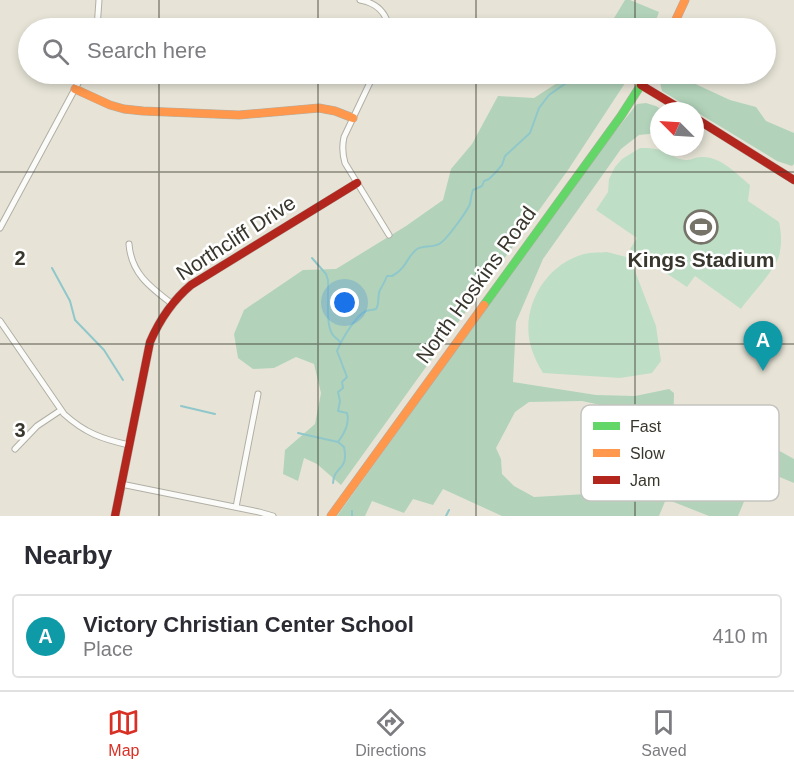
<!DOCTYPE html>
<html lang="en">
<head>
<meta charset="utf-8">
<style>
  body { margin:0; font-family:Helvetica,sans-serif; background:#f7f7f7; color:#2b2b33 }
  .compass { position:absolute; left:650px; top:102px; width:54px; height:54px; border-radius:50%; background:#fff; box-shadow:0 3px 9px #0003; rotate:294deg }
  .you { position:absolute; left:345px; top:303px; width:21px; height:21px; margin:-15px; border:4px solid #fff; border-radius:50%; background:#1a73e8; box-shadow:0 0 0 9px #1a73e833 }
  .badge { display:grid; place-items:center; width:39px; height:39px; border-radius:50%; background:#d93025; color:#fff; font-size:20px; font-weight:700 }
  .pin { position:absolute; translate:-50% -50px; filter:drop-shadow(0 2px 3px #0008) }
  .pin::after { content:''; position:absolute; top:32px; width:21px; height:18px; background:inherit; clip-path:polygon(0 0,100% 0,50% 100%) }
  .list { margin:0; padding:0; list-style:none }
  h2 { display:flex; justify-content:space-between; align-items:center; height:78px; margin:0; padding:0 24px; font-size:26px }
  h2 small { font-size:20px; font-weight:400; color:#7c7c81 }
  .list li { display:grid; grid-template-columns:39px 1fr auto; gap:18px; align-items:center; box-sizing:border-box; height:84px; margin:0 12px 12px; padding:0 12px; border:2px solid #e1e1e2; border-radius:6px }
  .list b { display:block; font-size:22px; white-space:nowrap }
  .list p { margin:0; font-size:20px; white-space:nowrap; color:#7c7c81 }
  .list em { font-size:20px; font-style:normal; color:#7c7c81 }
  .icon { flex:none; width:33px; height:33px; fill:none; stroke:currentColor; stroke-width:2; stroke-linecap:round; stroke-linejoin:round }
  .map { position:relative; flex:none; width:794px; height:516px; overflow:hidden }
  .search { position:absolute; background:#fff; box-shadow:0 3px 9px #0003; left:18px; right:18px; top:18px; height:66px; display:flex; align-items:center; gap:15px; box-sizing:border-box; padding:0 21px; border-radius:33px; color:#7c7c81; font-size:22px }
  .sheet { height:174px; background:#fff }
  nav { display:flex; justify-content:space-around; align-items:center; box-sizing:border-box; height:84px; border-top:2px solid #e1e1e2; background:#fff; font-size:16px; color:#7c7c81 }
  nav a { display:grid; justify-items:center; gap:3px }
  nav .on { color:#d93025 }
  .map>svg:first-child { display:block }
</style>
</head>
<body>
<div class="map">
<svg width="794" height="516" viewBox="0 0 794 516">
  <rect width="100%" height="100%" fill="#e7e4d7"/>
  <!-- green -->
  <path fill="#bfdec6" d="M 640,148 C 650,148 658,148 667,153 C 672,155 675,158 680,159 C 693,162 692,157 702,157 C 720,156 737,174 750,185 L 748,201 L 779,222 C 781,231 782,241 780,251 C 779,267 751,294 741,309 L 695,276 L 687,287 L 630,249 L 637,238 L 596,210 L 608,192 L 609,179 L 615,167 L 622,159 Z
    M 607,252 L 630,258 L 656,326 L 661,361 L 652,373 L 620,378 L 543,373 C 538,365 534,357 531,347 C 520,309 544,265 584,254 C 591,252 599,253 607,252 Z"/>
  <!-- forest -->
  <path fill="#b2d3ba" d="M 625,0 L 630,0 L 659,12 L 653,28 L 608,28 Z
    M 571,74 L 631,74 L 568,170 L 341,485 L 317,464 L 304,458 L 298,481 L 283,474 L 285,450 L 315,424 L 321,393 L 314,364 L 296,357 L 274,368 L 253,369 L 238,358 L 234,334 L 244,310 L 303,270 L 336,269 L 406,226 L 443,200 L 451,169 L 472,144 L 498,96 L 534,98 Z
    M 661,74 L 677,74 L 676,75 L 730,100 L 756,107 L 766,121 L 794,133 L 794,164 L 792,166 L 777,161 L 662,91 L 659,78 Z
    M 646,103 L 656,106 L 663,111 L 659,111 L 659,133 L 639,135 L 621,149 L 543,259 L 516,322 L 513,382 L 596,395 L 635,396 L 669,389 L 674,393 L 673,437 L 653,440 L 634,439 L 623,420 L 605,406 L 582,401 L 529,402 L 515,412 L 496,448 L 501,459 L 502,474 L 514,486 L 534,497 L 604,493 L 621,486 L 632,464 L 636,446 L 672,453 L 705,470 L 735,489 L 776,449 L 794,459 L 794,483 L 770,473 L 748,492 L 738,516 L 709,516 L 666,499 L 659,516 L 502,516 L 443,489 L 433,505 L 413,499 L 404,513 L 372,501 L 365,516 L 337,516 L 586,168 L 637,104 Z"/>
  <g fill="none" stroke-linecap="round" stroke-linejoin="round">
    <!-- stream -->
    <path stroke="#90c7ca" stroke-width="2" d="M 312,258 L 326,274 L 328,280 C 329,293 325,326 333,335 C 335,338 338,339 340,342
      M 52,268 L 70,301 L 75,320 L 104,350 L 123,380
      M 181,406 L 215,414
      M 298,433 L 338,442 L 344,447 C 349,472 334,465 333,483
      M 338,442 C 344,434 350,423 347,413 L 338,411 L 340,401 L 338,392 L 343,388 L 342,382 L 347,377 L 337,351 C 341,341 355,316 366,311 C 369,310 373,310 376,309 C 380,303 377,296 380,290 C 383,285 385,281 387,276 L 392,276 C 396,274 400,271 403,267 C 408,261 410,254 417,249 C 424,245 432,248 439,244 C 446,241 467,211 470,204 C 471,199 471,195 473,190 L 482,186 L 484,181 L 489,179 L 496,172 L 502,165 L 505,156 L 530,133 L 539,108 L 549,95 L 579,74
      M 352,511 L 352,516
      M 446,516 L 449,510"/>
    <defs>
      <path id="street" d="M 360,0 C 377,3 386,12 389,28
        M 97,28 L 99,0
        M 374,74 L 344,137 C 342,146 342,153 345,163 L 389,235
        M 0,228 L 83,74
        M 129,244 C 131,273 150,287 171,303
        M 0,321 L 64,414 C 85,433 102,439 129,445
        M 15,449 L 37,426 L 61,410
        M 121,484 L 259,512 L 273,516
        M 236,507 L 258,394"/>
      <path id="fast" d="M 484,305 L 621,116 L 648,74"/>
      <path id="slow" d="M 672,28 L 685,0
        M 75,89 L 110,105 L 124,109 L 143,111 L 239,115 L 319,108 L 335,111 L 353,118
        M 331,516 L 484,305"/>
      <path id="jam" d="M 641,85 L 684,111
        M 695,118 L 794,180
        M 115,516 L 150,342 C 160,319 172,301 191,285 L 357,183"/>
    </defs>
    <!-- street casing -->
    <use href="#street" stroke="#b1afa5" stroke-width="7"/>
    <!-- fast casing -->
    <use href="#fast" stroke="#b1afa5" stroke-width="9"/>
    <!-- slow casing -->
    <use href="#slow" stroke="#b1afa5" stroke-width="9"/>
    <!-- jam casing -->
    <use href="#jam" stroke="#b1afa5" stroke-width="9"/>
    <!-- street -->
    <use href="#street" stroke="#fbfbf9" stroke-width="5"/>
    <!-- fast -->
    <use href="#fast" stroke="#63d668" stroke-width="8"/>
    <!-- slow -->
    <use href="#slow" stroke="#ff974d" stroke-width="8"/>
    <!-- jam -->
    <use href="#jam" stroke="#b3261e" stroke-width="8"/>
  </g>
  <!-- grid -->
  <path fill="none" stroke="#39372d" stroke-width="1.5" stroke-opacity="0.55" d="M 159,0 L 159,28M 318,0 L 318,28M 476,0 L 476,28M 635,0 L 635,28M 159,74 L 159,516M 318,74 L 318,516M 476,74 L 476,516M 635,74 L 635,516M 0,172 L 794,172M 0,344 L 794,344"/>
  <!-- icons -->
  <defs>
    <symbol id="stadium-ring" viewBox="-11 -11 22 22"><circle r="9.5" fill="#fff" stroke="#767468" stroke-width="1.5"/><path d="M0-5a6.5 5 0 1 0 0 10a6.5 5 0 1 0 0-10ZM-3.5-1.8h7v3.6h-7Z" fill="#767468"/></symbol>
  </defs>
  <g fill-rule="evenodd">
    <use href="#stadium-ring" x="682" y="208" width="38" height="38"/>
  </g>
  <g text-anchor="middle" stroke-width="5" stroke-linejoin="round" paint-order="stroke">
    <!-- street labels -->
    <g font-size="21" fill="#39372d" stroke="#fff">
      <text transform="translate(236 238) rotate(-33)" y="7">Northcliff Drive</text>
      <text transform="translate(476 285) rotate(-54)" y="7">North Hoskins Road</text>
    </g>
    <!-- poi labels -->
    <g font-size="21" font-weight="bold" fill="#39372d" stroke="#fff">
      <text x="701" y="267">Kings Stadium</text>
    </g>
  </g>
  <!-- legend -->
  <rect x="581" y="405" width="198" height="96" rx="9" fill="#fff" stroke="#c4c3c0" stroke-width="1.5"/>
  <rect x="593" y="422" width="27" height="8" fill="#63d668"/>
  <rect x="593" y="449" width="27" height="8" fill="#ff974d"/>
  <rect x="593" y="476" width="27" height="8" fill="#b3261e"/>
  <g font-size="16" fill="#39372d">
    <text x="630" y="432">Fast</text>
    <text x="630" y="459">Slow</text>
    <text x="630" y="486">Jam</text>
  </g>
  <g font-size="20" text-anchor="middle" font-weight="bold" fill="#39372d" stroke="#fff" stroke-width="5" stroke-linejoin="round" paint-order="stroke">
    <text x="20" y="265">2</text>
    <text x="20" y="437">3</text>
  </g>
</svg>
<svg class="compass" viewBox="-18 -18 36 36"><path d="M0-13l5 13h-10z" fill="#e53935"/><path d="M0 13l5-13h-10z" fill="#7c7c81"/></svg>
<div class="you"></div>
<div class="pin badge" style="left:763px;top:371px;background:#0f9aa8">A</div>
<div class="search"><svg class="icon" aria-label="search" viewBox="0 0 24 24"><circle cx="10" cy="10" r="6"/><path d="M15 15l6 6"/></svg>Search here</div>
</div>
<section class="sheet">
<h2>Nearby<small></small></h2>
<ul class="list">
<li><span class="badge" style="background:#0f9aa8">A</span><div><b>Victory Christian Center School</b><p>Place</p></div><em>410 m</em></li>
</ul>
</section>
<nav>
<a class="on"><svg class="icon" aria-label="map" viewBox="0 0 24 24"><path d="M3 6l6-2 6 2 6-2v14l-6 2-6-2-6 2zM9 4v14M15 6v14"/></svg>Map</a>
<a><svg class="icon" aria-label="directions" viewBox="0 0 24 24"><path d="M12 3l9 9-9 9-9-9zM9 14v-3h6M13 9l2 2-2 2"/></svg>Directions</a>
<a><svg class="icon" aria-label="saved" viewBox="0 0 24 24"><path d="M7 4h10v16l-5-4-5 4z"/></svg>Saved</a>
</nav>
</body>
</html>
